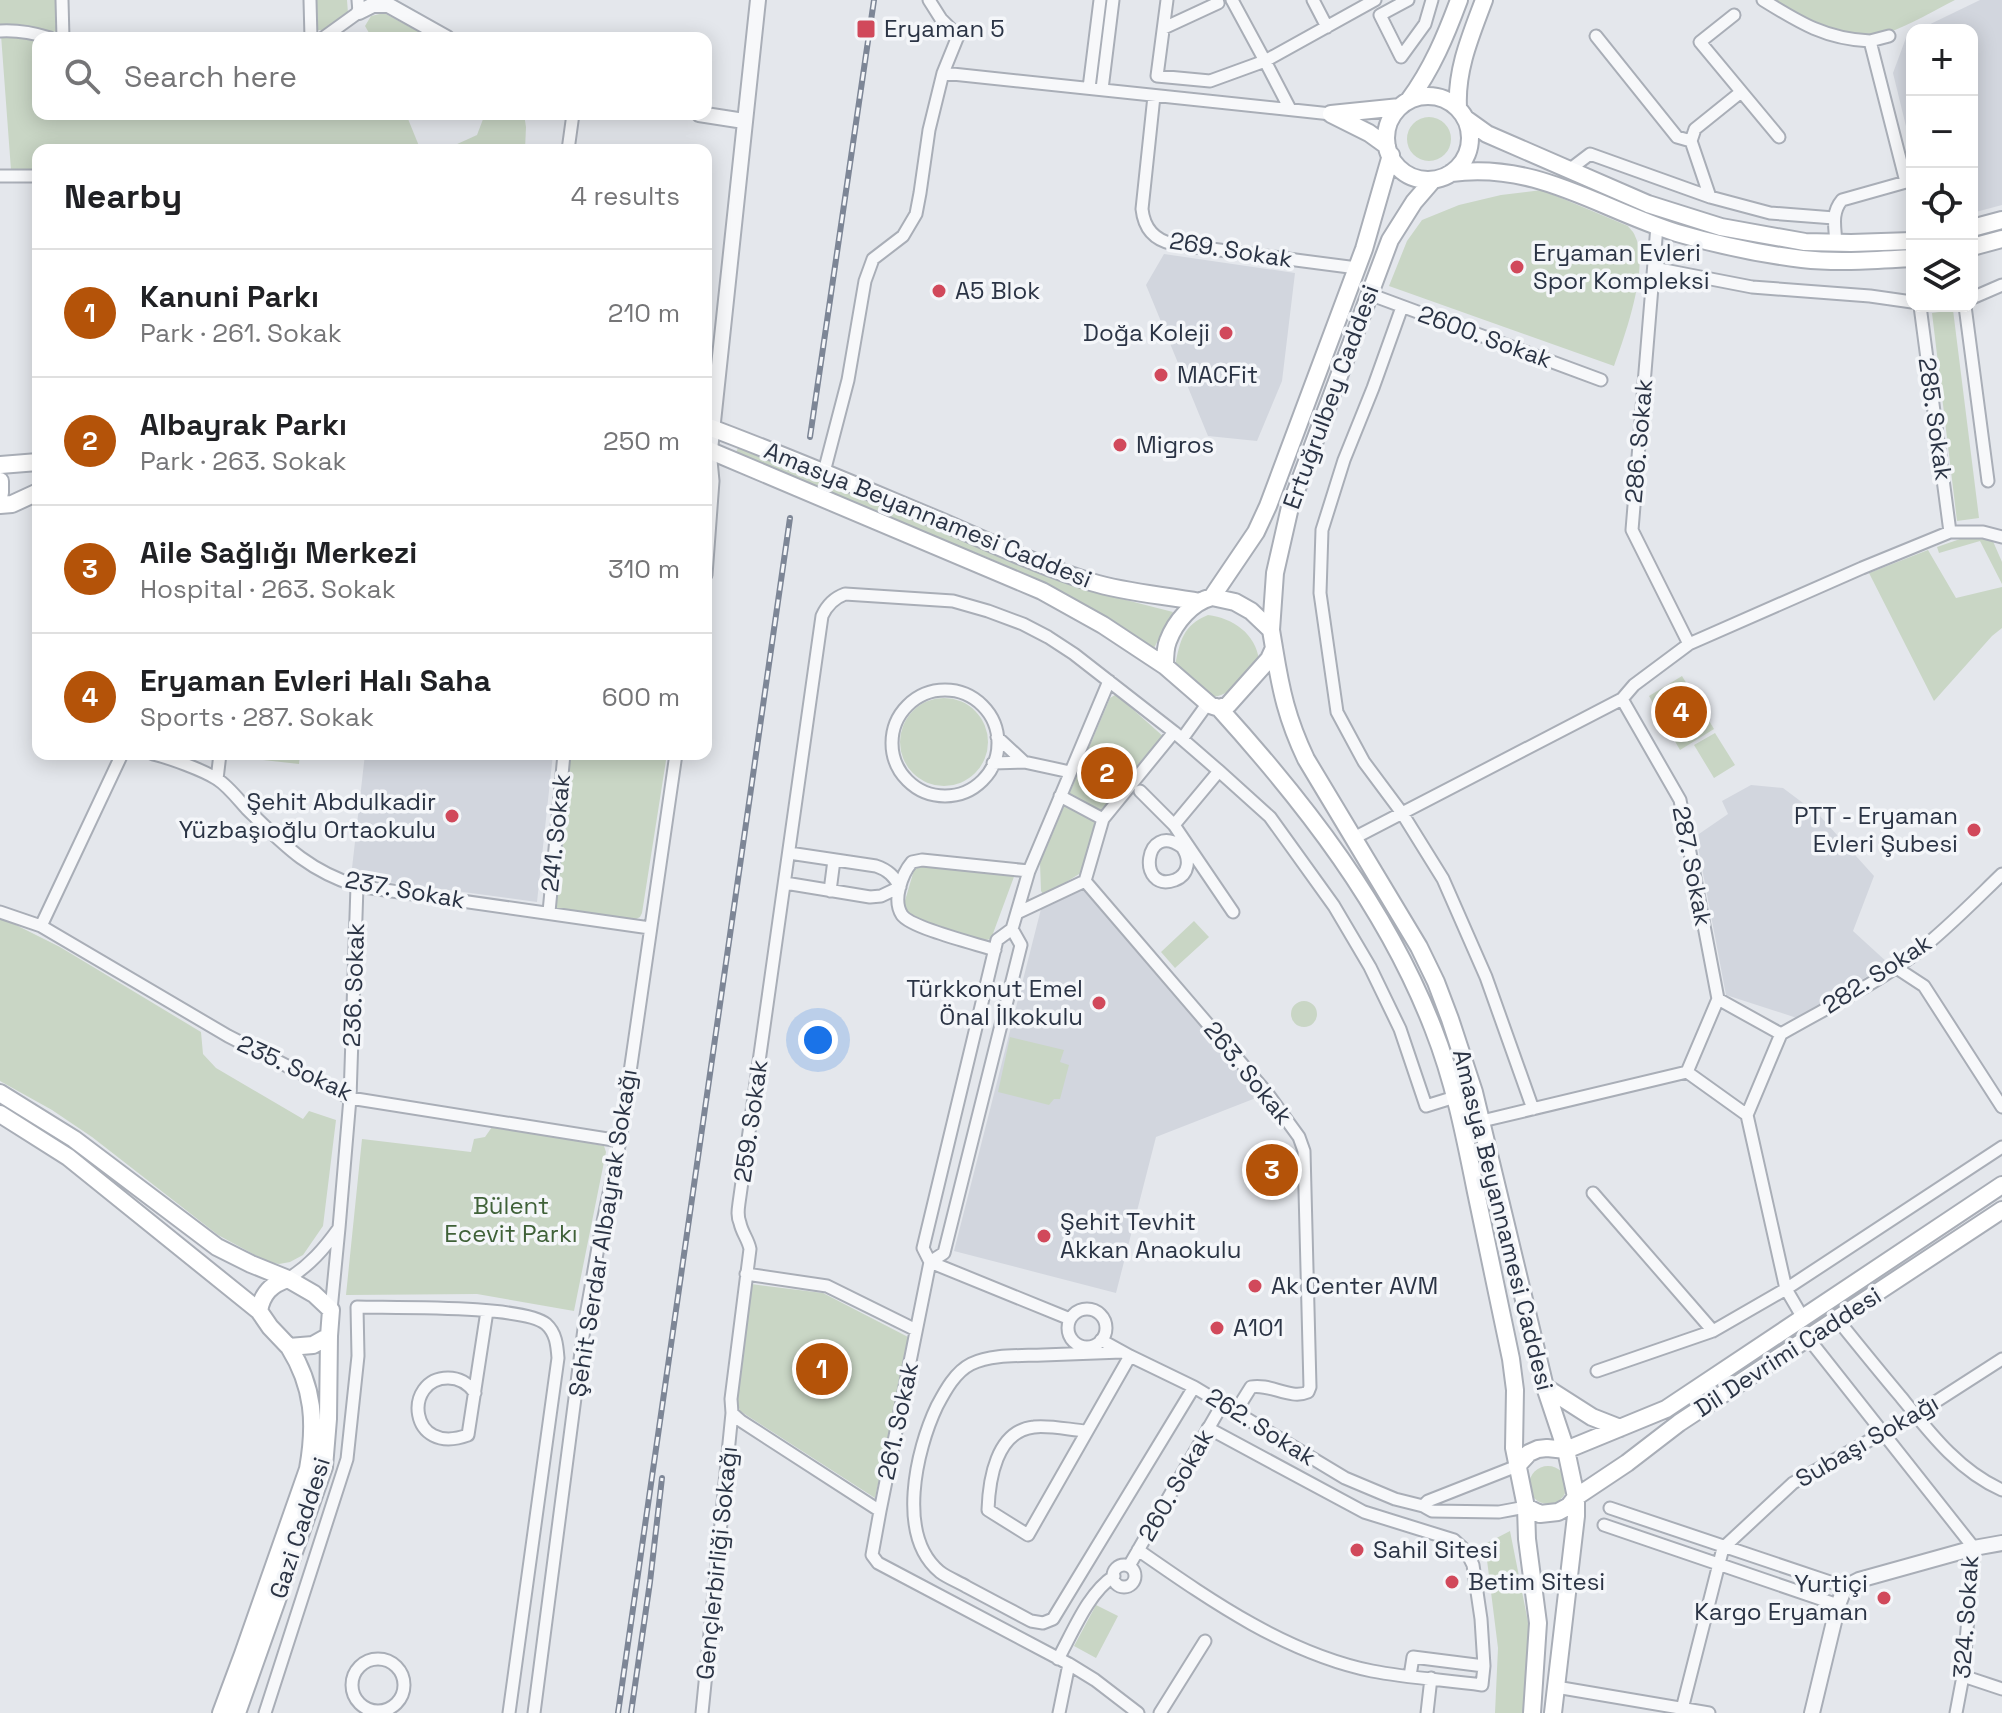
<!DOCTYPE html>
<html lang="en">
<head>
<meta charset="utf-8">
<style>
  body { margin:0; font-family:"Space Grotesk",sans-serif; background:#f2f2f2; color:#202124 }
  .controls { position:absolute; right:24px; top:24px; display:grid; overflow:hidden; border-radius:16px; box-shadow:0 4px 20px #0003 }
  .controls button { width:72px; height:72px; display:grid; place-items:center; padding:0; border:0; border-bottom:2px solid #e0e0e0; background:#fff; color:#202124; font:40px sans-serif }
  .you { position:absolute; left:818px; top:1040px; width:28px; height:28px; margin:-20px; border:6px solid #fff; border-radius:50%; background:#1a73e8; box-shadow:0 0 0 12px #1a73e833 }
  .badge { display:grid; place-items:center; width:52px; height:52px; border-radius:50%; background:#b45309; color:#fff; font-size:26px; font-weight:700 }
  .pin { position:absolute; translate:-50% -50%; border:4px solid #fff; box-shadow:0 2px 8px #0006 }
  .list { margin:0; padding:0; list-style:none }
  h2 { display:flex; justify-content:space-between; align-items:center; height:104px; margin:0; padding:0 32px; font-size:34px }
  h2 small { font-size:26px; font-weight:400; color:#757577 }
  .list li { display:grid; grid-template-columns:52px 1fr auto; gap:24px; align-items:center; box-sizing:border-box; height:128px; padding:0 32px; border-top:2px solid #e0e0e0 }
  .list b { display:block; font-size:30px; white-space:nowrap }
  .list p { margin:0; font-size:26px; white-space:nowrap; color:#757577 }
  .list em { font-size:26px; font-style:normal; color:#757577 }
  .icon { flex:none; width:44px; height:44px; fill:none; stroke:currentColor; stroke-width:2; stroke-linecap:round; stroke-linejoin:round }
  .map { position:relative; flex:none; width:2002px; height:1713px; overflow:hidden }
  .search { position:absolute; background:#fff; box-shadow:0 4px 20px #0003; left:32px; top:32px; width:680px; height:88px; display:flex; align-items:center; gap:20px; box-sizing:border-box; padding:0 28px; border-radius:16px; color:#757577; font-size:30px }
  .panel { position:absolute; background:#fff; box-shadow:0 4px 20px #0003; left:32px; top:144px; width:680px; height:616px; border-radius:16px }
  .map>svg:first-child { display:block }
</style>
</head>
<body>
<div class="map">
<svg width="2002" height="1713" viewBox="0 0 2002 1713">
  <rect width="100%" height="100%" fill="#e4e7ec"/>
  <!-- built -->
  <path fill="#d2d6de" d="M 1980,0 L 2002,0 L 2002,205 L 1972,213 L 1972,30 L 1918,30 Z
    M 1912,33 L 1912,151 L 1893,73 L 1907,35 Z
    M 1164,254 L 1295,273 L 1282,381 L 1257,441 L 1208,436 L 1146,285 Z
    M 365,754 L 553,754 L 537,902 L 351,877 Z
    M 1751,785 L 1783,788 L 1819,815 L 1874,876 L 1853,931 L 1888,963 L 1800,1019 L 1726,995 L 1696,836 L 1728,814 L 1722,801 Z
    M 1082,888 L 1261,1096 L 1156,1137 L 1116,1293 L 954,1251 L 1041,909 Z"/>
  <!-- green -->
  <path fill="#c9d6c5" d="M 0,0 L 60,0 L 58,31 L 52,32 L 18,25 L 0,26 Z
    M 316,0 L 347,0 L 348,13 L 322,30 L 318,30 Z
    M 1776,0 L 1955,0 C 1933,11 1910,25 1887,33 C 1849,46 1808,19 1776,0 Z
    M 384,13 L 423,34 L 429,38 L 372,38 L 365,26 L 371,16 Z
    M 1,35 L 38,39 L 38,114 L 406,114 L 419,146 L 432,150 L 38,150 L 38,171 L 11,170 Z
    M 485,114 L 524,114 L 526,127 L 525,150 L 444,150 L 477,135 Z
    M1407 139a22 22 0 1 1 44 0a22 22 0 1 1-44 0Z
    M 1542,190 L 1628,226 C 1630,229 1634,232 1635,236 C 1650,266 1625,335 1614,366 L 1389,286 L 1407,241 L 1422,220 L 1459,205 L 1501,195 Z
    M 1953,310 L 1979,518 L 1957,521 L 1932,313 Z
    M 738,448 L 1079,588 L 1173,612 L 1154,648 L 1106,616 L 1047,584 L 989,558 L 870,511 L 735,454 Z
    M 1980,537 L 1992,539 L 2002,562 L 2002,584 L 1980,541 L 1939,553 L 1937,547 L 1963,538 Z
    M 1928,550 L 1956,598 L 2002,587 L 2002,628 L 1992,636 L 1934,701 L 1869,573 Z
    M 1208,615 C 1233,618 1256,634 1259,660 C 1246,674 1231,697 1211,697 L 1175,666 C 1180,641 1183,625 1208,615 Z
    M 1682,676 L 1714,729 L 1680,750 L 1649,696 Z
    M 1115,695 L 1119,697 L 1165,738 L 1105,807 L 1097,823 L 1084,871 L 1047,894 L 1043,894 L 1041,891 L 1040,863 L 1110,698 Z
    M900 742a44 44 0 1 1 88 0a44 44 0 1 1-88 0Z
    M 1715,733 L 1735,765 L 1714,778 L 1694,745 Z
    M 228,754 L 300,754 L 299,764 L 228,756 Z
    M 570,754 L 667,754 L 642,913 L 640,917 L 636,919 L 557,910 L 555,907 Z
    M 921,865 L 1015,874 L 991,939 L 981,941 L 907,915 L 904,910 L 904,904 L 914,870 Z
    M 0,917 L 60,947 L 201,1032 L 203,1054 L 216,1068 L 303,1119 L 309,1111 L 336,1120 L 323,1226 L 303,1255 L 290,1262 L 279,1264 L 268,1262 L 218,1235 L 92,1137 L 52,1110 L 0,1081 Z
    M 1194,921 L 1209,937 L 1175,968 L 1161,952 Z
    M1291 1014a13 13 0 1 1 26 0a13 13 0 1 1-26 0Z
    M 1010,1037 L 1064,1050 L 1060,1062 L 1069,1065 L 1060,1099 L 1054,1099 L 1049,1105 L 998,1092 Z
    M 492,1127 L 536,1133 L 604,1146 L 606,1152 L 574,1311 L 477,1294 L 346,1295 L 362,1139 L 471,1152 L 474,1139 L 485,1137 Z
    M 751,1284 L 823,1293 L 910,1338 L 875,1498 L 740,1411 L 737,1401 Z
    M1529 1485a19 19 0 1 1 38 0a19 19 0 1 1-38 0Z
    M 1510,1531 L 1529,1627 L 1523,1713 L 1495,1713 L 1498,1648 L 1485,1544 Z
    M 1096,1605 L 1118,1616 L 1096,1658 L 1074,1646 Z"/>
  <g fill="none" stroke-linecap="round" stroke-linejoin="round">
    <defs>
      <path id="minor" d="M 62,0 L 63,38
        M 310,0 L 311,38
        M 1167,0 L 1157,76 L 1210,81 L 1265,61 L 1290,109
        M 1232,0 L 1265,61 L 1375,0
        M 1313,0 L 1327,27
        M 1408,0 L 1380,15 L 1401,57 L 1425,24 L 1432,0
        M 1763,0 C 1800,23 1826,39 1870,41 L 1906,182 L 1842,200 C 1831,213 1835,227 1836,243
        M 1734,15 L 1700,42 L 1779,137
        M 1164,28 L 1218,3 L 1217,0
        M 0,31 C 17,30 34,33 50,38
        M 1596,36 L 1677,137 L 1691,141
        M 323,38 L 359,12 L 358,0
        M 1870,41 L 1889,36
        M 943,73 L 1331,114
        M 1089,88 L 1100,0
        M 1102,89 L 1113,0
        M 1154,96 L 1142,209 C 1144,228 1154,240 1173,244 L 1357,268
        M 568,150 L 573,114
        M 1569,170 L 1590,154 L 1710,197 L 1770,213 L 1834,218
        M 0,176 L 38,176
        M 1710,197 L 1691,141 L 1695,129 L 1741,92
        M 1657,226 L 1632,530 L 1689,644
        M 1654,268 L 1752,287 L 1870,296 L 1912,302
        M 1369,294 L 1601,380
        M 1972,298 L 2002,285
        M 1920,306 L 1950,532
        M 1965,306 L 1988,481
        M 1402,307 L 1373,388 L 1344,460 L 1322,530 L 1320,593 L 1337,712 L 1364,762 L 1402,813 L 1443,879 L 1486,977 L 1533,1109
        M 824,472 L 848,380 L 865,281 L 873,259 L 903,236 L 916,214 L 920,193 L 929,130 L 943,73 L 958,36 L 941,19 L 929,0
        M 706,575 L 713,481 L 710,450
        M892 743a53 53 0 1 1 106 0a53 53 0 1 1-106 0Z
        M 1622,699 L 1680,800 L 1718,999
        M 1174,732 L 1103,819 L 1085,881 L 1267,1093 L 1299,1137 L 1304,1151 L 1310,1387 L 1308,1392 C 1290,1400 1270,1383 1251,1387 L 1236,1411
        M 997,737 L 1024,762
        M 1182,739 L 1208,703
        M 153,754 C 170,758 203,770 217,779 C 228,786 238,799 247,809 C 284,845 307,870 357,886 L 650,928
        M 993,763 L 1024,762 L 1070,772
        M 217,779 L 220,754
        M 1140,791 L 1174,825 L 1233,912
        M 1060,796 L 1103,819
        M 1174,825 L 1219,771
        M 1354,838 L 1622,699 L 1634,685 L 1689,644 L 1862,568 L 1950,532 L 1983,532 L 2002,537
        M 1182,847 C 1144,819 1136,894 1175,880 C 1190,874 1190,858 1182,847 L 1184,845
        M 785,883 L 870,897 L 881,896 L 900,887 C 894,876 888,870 876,866 L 789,853
        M 830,891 L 834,860
        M 0,912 L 41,926 L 228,1036 L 350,1098 L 620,1141
        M 549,912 L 564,754
        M 1017,913 L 1085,881
        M 41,926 L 122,754
        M 995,950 C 977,944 911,928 902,915 C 892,900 902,874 912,862 L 922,860 L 1029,871
        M 1895,967 L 1924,986 L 2002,1107
        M 1718,999 L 1781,1034 L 1747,1115
        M 1718,999 L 1687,1072 L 1747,1115
        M 1781,1034 C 1826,1008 1874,985 1915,954 C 1946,930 1974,901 2002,874
        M 1747,1115 L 1786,1289 L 1803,1318
        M 1482,1121 L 1687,1072
        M 1593,1193 L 1713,1331
        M 339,1228 L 350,1098 L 357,886
        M 930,1262 L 944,1253 L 1021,945 L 1012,929
        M 930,1262 L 1070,1319
        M 746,1274 L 827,1286 L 916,1330
        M 288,1279 C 310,1265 324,1249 339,1228 L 331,1310
        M1068 1328a19 19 0 1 1 38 0a19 19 0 1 1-38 0Z
        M 1837,1319 C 1858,1345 1879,1371 1901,1397 C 1930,1433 1959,1471 2002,1490
        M 1808,1338 L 1974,1548 L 1963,1676 L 1956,1713
        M 1101,1340 L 1130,1356 L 1194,1387 L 1345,1478 L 1395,1499 L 1423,1506 L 1432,1511 L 1499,1512 L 1526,1507
        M 1122,1352 C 1096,1353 1069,1354 1043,1355 C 1020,1356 992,1354 971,1364 C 955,1372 945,1391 937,1406 C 916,1450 896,1536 940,1572 C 948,1578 959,1582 967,1587 C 988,1598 1010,1610 1031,1621 L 1043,1623 L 1053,1619 L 1194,1387
        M 1597,1371 L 1713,1331 L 1786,1289 L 2002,1147
        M 475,1393 C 468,1383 460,1378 448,1378 C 403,1378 408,1457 468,1435 L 487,1311
        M 1086,1431 C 1071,1430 1049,1425 1034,1427 C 996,1431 989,1480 988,1510 L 1028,1535 L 1130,1356
        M 1423,1506 L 1428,1501 L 1517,1466
        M 1610,1508 L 1845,1587
        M 880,1511 L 930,1262 L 923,1248 L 997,940 L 1012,929 L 1029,871 L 1109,681
        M 1604,1525 L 1838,1605
        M 1138,1550 C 1210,1600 1285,1653 1372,1671 C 1408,1678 1446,1680 1482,1685 L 1484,1666 L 1481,1619 L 1473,1565 L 1466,1551 L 1454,1540 L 1364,1512 L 1208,1428
        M1113 1576a11 11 0 1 1 22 0a11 11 0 1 1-22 0Z
        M 1129,1566 L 1223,1403
        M 1058,1659 C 1073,1632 1088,1593 1114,1576
        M352 1685a26 26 0 1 1 52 0a26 26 0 1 1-52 0Z
        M 1410,1676 L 1413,1657 L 1484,1666
        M 1963,1676 L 2002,1689
        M 1556,1687 L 1709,1713
        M 265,1713 L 347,1459 L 358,1356 L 357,1307 C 392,1308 524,1305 546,1324 C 556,1333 557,1345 558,1358 L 509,1713
        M 534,1713 L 585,1321 L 600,1236 L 620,1141 L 676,754
        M 702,1713 L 732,1413
        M 1059,1713 L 1069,1664
        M 1138,1713 L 1095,1680 L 1069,1664 L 878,1563 L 872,1555 L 880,1511 L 741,1421 L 732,1413 L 731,1399 L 750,1249 C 748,1239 742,1233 740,1223 C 737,1216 738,1210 739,1203 L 822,616 C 827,605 834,598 845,594 L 953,601 L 988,611 L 1023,624 L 1048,637 L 1074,654 L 1174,732 L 1219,771 L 1270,817 L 1334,906 L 1370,967 L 1400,1029 L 1426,1106 L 1455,1097
        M 1160,1713 L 1205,1641
        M 1427,1713 L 1431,1678
        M 1681,1713 L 1723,1548 L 1793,1483 L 1915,1415 L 2002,1359"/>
      <path id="tertiary" d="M 359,12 L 373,5 L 388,5 L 447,38
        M 699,114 L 744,121
        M 710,450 L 758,0
        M 1812,1713 L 1838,1605 L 1845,1587 L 1859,1580 L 1974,1548 L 2002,1543"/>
      <path id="secondary" d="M1386 138a42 42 0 1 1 84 0a42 42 0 1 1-84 0Z
        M 1409,100 C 1432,69 1446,35 1459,0
        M 1458,107 C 1456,69 1471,35 1484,0
        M 1466,119 L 1487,134 L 1648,204 L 1721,227 L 1805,242 L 1851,243 L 1912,241
        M 1387,146 L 1369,133 L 1331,114 L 1400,107
        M 1451,173 C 1536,161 1600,209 1677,233 C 1718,245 1760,254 1802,259 C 1839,263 1876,260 1912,258
        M 1972,228 L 2002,220
        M 1972,247 L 2002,239
        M 706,426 C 784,455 861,488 938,520 C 989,542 1039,566 1091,582 C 1127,593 1163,595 1200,602
        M 706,449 L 1042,591 L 1103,625 L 1165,666
        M 0,465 L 38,462
        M 0,481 L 0,493
        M 0,505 L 12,504 L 38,492
        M 1212,597 L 1256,532 L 1268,506 L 1364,249 L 1391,155
        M 1212,597 L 1235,602 L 1251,611 L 1271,630 L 1274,648 L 1269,659 L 1228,705 L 1219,708 L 1210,705 L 1165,666 C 1165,658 1165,648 1168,641 C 1175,622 1192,602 1212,597 Z
        M 1271,630 L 1275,573 L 1290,507 L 1390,240 L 1414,202 L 1433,180
        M 1274,648 C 1281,691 1287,719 1306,759 L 1419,947 L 1436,982 L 1450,1019 L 1474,1092 L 1545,1387 L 1566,1450 L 1576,1497 L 1576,1516 L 1553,1713
        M 1219,708 C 1305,803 1386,907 1433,1028 C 1454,1081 1465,1137 1476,1192 C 1488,1248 1499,1303 1511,1359 L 1515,1390 L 1514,1448 L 1526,1507 L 1527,1539 L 1538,1623 L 1532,1713
        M 0,1093 L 74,1139 L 217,1247 L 251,1264 L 288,1279
        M 0,1114 L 68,1157 L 259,1311
        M 288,1279 L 314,1294 L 331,1310 L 329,1336 L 313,1345 L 289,1347 L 270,1327 L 259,1311 C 262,1294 271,1284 288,1279 Z
        M 1545,1387 L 1592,1417 L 1620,1428
        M 1517,1466 L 1529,1453 L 1538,1449 L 1547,1448 L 1566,1450 L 1666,1409 L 2002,1185
        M 1526,1507 L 1540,1514 L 1558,1512 L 1569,1506 L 1576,1497 L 1627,1463 L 1679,1423 L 2002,1210
        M 221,1713 L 243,1654 L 308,1469 C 316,1424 314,1387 289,1347
        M 237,1713 L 324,1467 L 328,1419 L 329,1336"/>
    </defs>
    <!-- minor casing -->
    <use href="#minor" stroke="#a9aeb7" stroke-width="15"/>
    <!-- tertiary casing -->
    <use href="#tertiary" stroke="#a9aeb7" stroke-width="18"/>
    <!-- secondary casing -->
    <use href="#secondary" stroke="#a9aeb7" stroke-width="20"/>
    <!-- minor -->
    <use href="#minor" stroke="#f7f8fa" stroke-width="11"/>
    <!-- tertiary -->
    <use href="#tertiary" stroke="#f7f8fa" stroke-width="14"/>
    <!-- secondary -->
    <use href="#secondary" stroke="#fff" stroke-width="16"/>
    <defs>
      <path id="rail" d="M 810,437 L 874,0
        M 618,1713 L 790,518
        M 631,1713 L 650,1582 L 662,1478"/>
    </defs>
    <!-- rail casing -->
    <use href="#rail" stroke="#7d8696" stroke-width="6"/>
    <!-- rail -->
    <use href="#rail" stroke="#f4f6f9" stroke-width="3" stroke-dasharray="9" stroke-linecap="butt"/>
  </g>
  <!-- markers -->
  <g fill="#d1495b" stroke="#f4f6f9" stroke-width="3">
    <rect x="856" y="19" width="20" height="20" rx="4"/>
    <circle cx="1517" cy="267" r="8"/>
    <circle cx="939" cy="291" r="8"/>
    <circle cx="1226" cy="333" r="8"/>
    <circle cx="1161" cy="375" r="8"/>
    <circle cx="1120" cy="445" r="8"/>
    <circle cx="452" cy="816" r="8"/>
    <circle cx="1974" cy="830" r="8"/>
    <circle cx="1099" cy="1003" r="8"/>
    <circle cx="1044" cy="1236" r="8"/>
    <circle cx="1255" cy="1286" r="8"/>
    <circle cx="1217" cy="1328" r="8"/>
    <circle cx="1357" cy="1550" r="8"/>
    <circle cx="1452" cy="1582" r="8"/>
    <circle cx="1884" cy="1598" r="8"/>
  </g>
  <g text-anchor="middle" stroke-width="7" stroke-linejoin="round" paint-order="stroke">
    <!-- poi labels -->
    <g font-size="24" fill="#2b3445" stroke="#f4f6f9" text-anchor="start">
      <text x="884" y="37">Eryaman 5</text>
      <text x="1533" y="261">Eryaman Evleri<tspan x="1533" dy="28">Spor Kompleksi</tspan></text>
      <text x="955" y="299">A5 Blok</text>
      <text x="1210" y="341" text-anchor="end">Doğa Koleji</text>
      <text x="1177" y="383">MACFit</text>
      <text x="1136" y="453">Migros</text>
      <text x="436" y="810" text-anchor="end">Şehit Abdulkadir<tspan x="436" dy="28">Yüzbaşıoğlu Ortaokulu</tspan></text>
      <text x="1958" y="824" text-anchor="end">PTT - Eryaman<tspan x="1958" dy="28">Evleri Şubesi</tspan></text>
      <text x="1083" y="997" text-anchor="end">Türkkonut Emel<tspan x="1083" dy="28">Önal İlkokulu</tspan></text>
      <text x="1060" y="1230">Şehit Tevhit<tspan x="1060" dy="28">Akkan Anaokulu</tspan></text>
      <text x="1271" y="1294">Ak Center AVM</text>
      <text x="1233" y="1336">A101</text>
      <text x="1373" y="1558">Sahil Sitesi</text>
      <text x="1468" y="1590">Betim Sitesi</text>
      <text x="1868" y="1592" text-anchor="end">Yurtiçi<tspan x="1868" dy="28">Kargo Eryaman</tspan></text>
    </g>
    <!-- street labels -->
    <g font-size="24" fill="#2b3445" stroke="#f4f6f9">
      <text transform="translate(1231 250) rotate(9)" y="8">269. Sokak</text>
      <text transform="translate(1485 337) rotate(20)" y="8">2600. Sokak</text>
      <text transform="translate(1331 397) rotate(-70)" y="8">Ertuğrulbey Caddesi</text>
      <text transform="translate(1935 419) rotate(82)" y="8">285. Sokak</text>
      <text transform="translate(1639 441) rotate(-85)" y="8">286. Sokak</text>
      <text transform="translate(928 515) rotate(22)" y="8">Amasya Beyannamesi Caddesi</text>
      <text transform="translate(556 833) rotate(-84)" y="8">241. Sokak</text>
      <text transform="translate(1692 866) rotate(79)" y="8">287. Sokak</text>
      <text transform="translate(405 890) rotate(10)" y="8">237. Sokak</text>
      <text transform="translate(1877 974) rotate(-33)" y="8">282. Sokak</text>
      <text transform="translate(354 985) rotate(-88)" y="8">236. Sokak</text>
      <text transform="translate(295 1068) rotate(25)" y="8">235. Sokak</text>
      <text transform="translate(1248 1073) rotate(51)" y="8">263. Sokak</text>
      <text transform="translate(751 1121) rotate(-82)" y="8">259. Sokak</text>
      <text transform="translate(1503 1220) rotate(76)" y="8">Amasya Beyannamesi Caddesi</text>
      <text transform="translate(603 1233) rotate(-81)" y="8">Şehit Serdar Albayrak Sokağı</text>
      <text transform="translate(1788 1352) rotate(-33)" y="8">Dil Devrimi Caddesi</text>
      <text transform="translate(898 1421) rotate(-78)" y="8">261. Sokak</text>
      <text transform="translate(1261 1427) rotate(32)" y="8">262. Sokak</text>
      <text transform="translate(1867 1441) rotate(-30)" y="8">Subaşı Sokağı</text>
      <text transform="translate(1176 1485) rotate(-60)" y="8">260. Sokak</text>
      <text transform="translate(300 1528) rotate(-72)" y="8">Gazi Caddesi</text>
      <text transform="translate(717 1563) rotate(-84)" y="8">Gençlerbirliği Sokağı</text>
      <text transform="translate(1966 1617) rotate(-86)" y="8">324. Sokak</text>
    </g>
    <!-- park labels -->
    <g font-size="24" fill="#3f6138" stroke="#f4f6f9">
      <text x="511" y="1214">Bülent<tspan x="511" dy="28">Ecevit Parkı</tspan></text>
    </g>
  </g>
</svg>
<div class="controls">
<button>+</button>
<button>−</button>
<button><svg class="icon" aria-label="locate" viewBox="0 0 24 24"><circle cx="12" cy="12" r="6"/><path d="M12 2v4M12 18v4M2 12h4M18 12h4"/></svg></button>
<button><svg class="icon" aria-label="layers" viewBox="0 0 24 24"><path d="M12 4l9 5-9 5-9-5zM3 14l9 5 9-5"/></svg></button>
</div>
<div class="you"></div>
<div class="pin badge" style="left:822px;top:1369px">1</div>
<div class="pin badge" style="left:1107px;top:773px">2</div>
<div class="pin badge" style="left:1272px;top:1170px">3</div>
<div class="pin badge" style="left:1681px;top:712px">4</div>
<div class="search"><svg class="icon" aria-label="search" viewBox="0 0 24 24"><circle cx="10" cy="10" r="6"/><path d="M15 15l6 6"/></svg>Search here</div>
<section class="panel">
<h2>Nearby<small>4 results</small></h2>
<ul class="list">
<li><span class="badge">1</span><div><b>Kanuni Parkı</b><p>Park · 261. Sokak</p></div><em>210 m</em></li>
<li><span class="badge">2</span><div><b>Albayrak Parkı</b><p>Park · 263. Sokak</p></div><em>250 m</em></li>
<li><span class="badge">3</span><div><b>Aile Sağlığı Merkezi</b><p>Hospital · 263. Sokak</p></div><em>310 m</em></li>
<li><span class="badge">4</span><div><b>Eryaman Evleri Halı Saha</b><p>Sports · 287. Sokak</p></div><em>600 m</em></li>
</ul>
</section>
</div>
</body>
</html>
